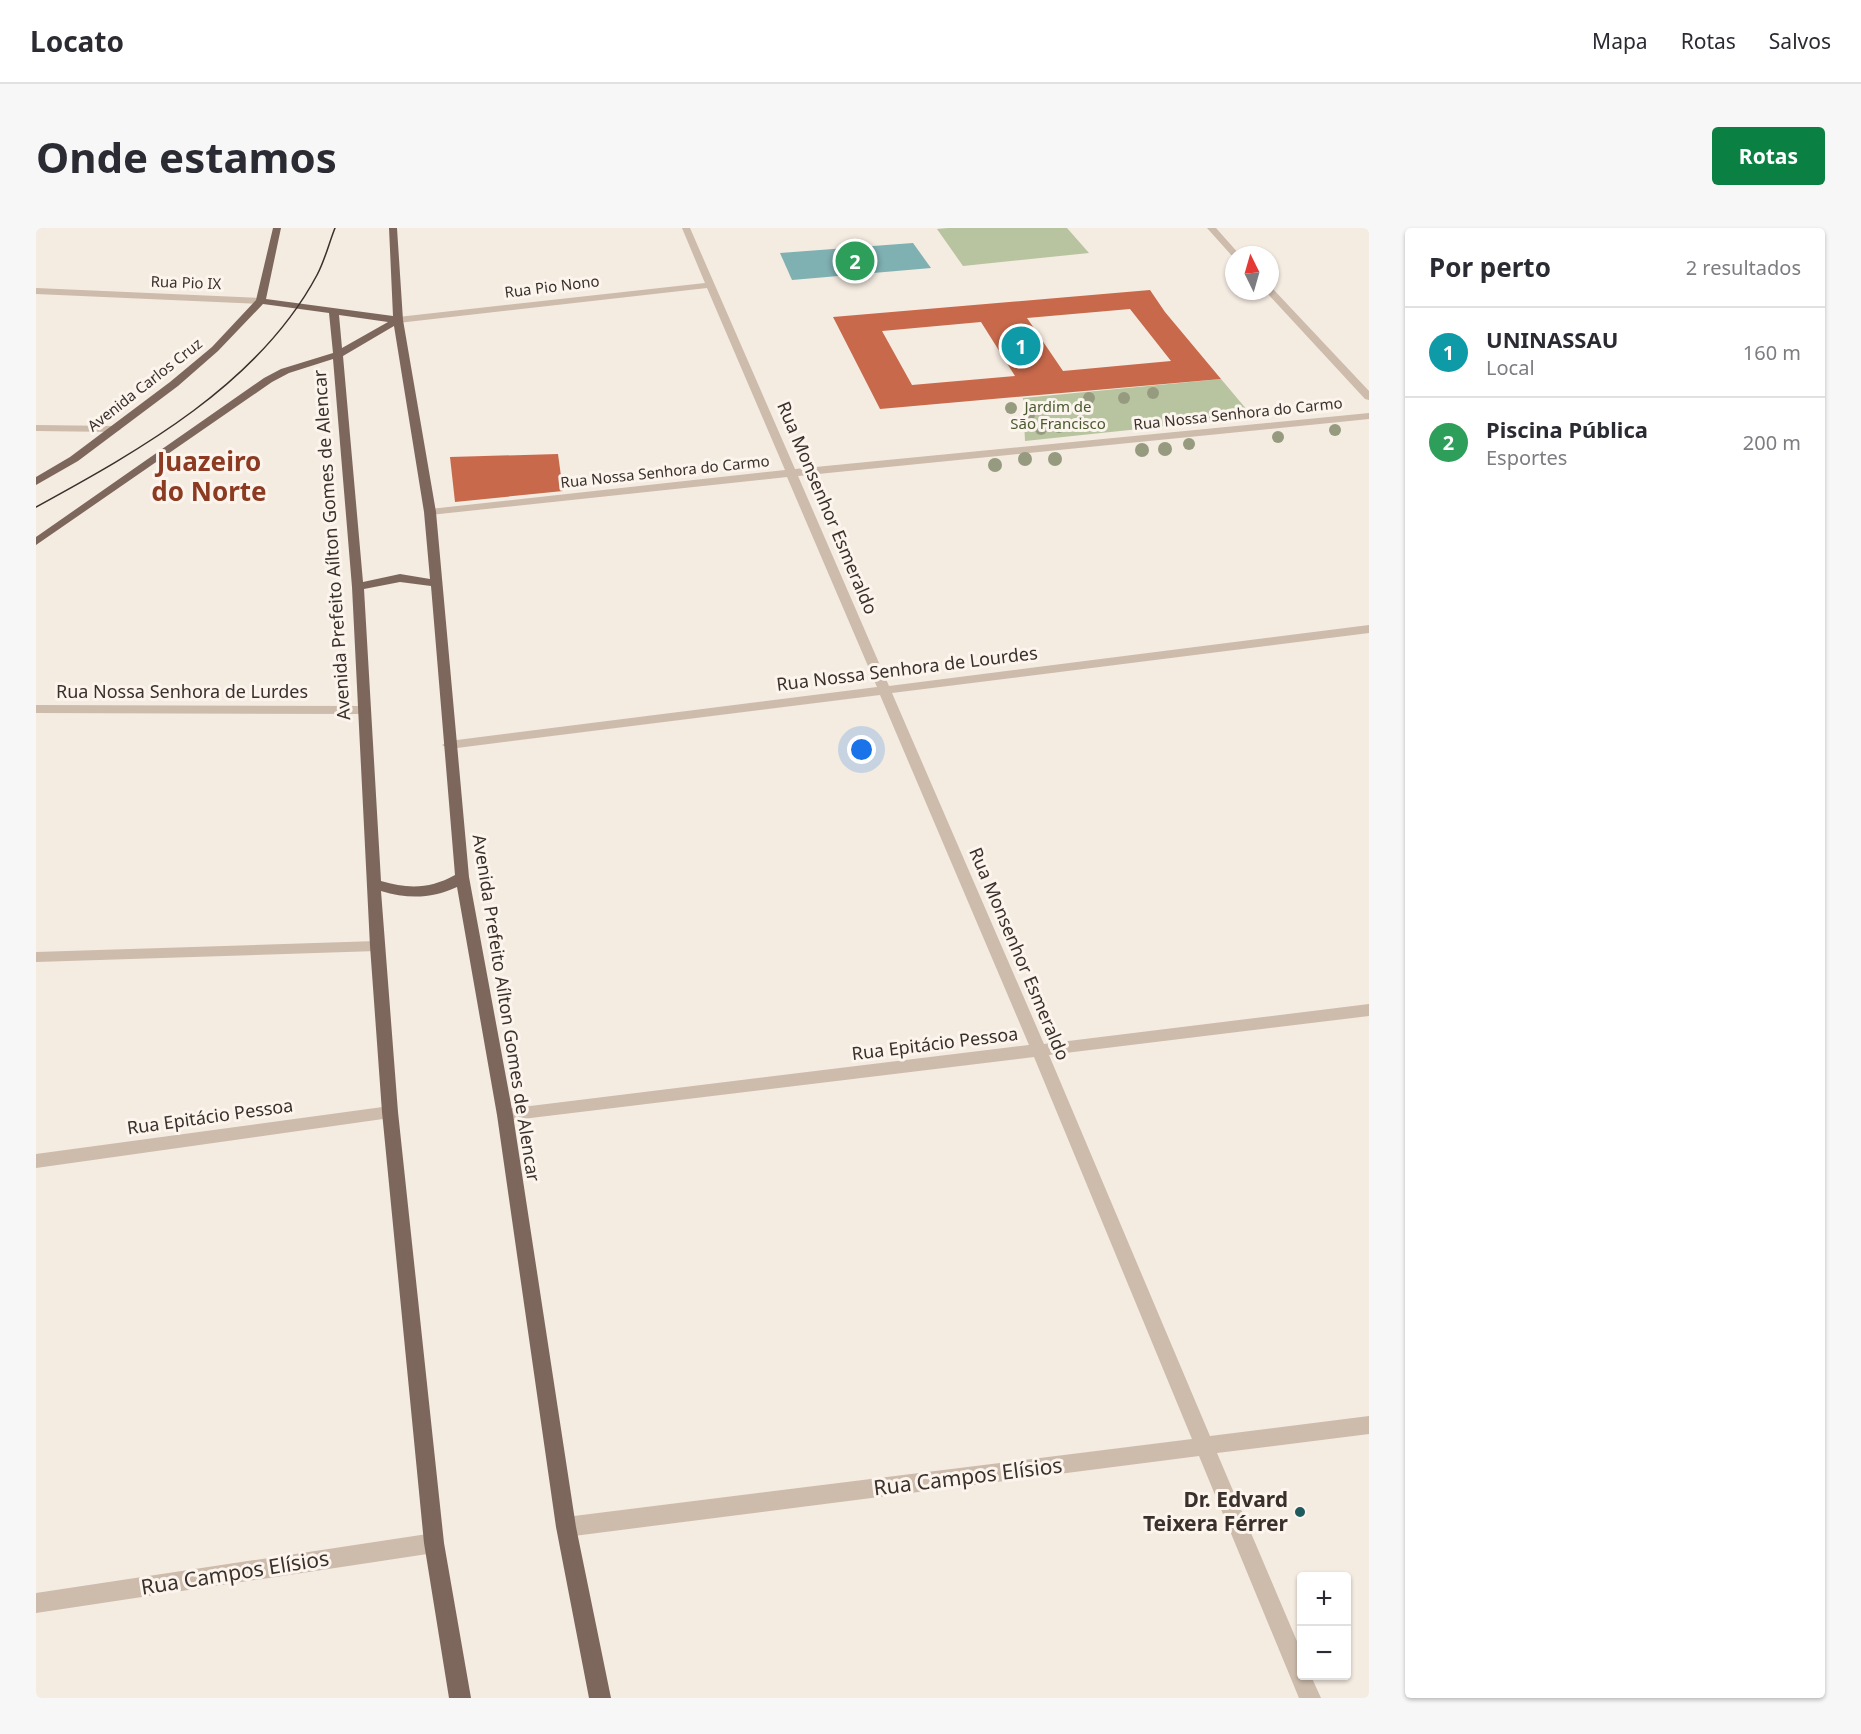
<!DOCTYPE html>
<html lang="pt">
<head>
<meta charset="utf-8">
<style>
  body { margin:0; font-family:"Noto Sans",sans-serif; background:#f7f7f7; color:#2b2b33 }
  .controls { position:absolute; right:18px; bottom:18px; display:grid; overflow:hidden; border-radius:6px; box-shadow:0 2px 4px #0004 }
  .controls button { width:54px; height:54px; display:grid; place-items:center; padding:0; border:0; border-bottom:2px solid #e1e1e2; background:#fff; color:#2b2b33; font:30px sans-serif }
  .compass { position:absolute; left:1189px; top:18px; width:54px; height:54px; border-radius:50%; background:#fff; box-shadow:0 2px 4px #0004; rotate:355deg }
  .you { position:absolute; left:826px; top:522px; width:21px; height:21px; margin:-15px; border:4px solid #fff; border-radius:50%; background:#1a73e8; box-shadow:0 0 0 9px #1a73e833 }
  .badge { display:grid; place-items:center; width:39px; height:39px; border-radius:50%; background:#0b8043; color:#fff; font-size:20px; font-weight:700 }
  .pin { position:absolute; translate:-50% -50%; border:3px solid #fff; box-shadow:0 2px 6px #0006 }
  .list { margin:0; padding:0; list-style:none }
  h2 { display:flex; justify-content:space-between; align-items:center; height:78px; margin:0; padding:0 24px; font-size:26px }
  h2 small { font-size:20px; font-weight:400; color:#7c7c81 }
  .list li { display:grid; grid-template-columns:39px 1fr auto; gap:18px; align-items:center; box-sizing:border-box; height:90px; padding:0 24px; border-top:2px solid #e1e1e2 }
  .list b { display:block; font-size:22px; white-space:nowrap }
  .list p { margin:0; font-size:20px; white-space:nowrap; color:#7c7c81 }
  .list em { font-size:20px; font-style:normal; color:#7c7c81 }
  .map { position:relative; flex:none; width:1333px; height:1470px; overflow:hidden; border-radius:6px }
  header { display:flex; align-items:center; gap:36px; box-sizing:border-box; height:84px; padding:0 30px; background:#fff; border-bottom:2px solid #e1e1e2 }
  header strong { font-size:28px }
  nav { display:flex; gap:33px; margin-inline-start:auto; font-size:21px }
  .intro { display:flex; align-items:center; justify-content:space-between; box-sizing:border-box; height:144px; padding:0 36px }
  h1 { margin:0; font-size:42px }
  .button { padding:15px 27px; border-radius:6px; background:#0b8043; color:#fff; font-size:21px; font-weight:700 }
  main { display:flex; gap:36px; padding:0 36px }
  aside { flex:1; background:#fff; border-radius:6px; box-shadow:0 2px 4px #0004 }
  .map>svg:first-child { display:block }
</style>
</head>
<body>
<header>
<strong>Locato</strong>
<nav><a>Mapa</a><a>Rotas</a><a>Salvos</a></nav>
</header>
<div class="intro"><h1>Onde estamos</h1><a class="button">Rotas</a></div>
<main>
<div class="map">
<svg width="1333" height="1470" viewBox="0 0 1333 1470">
  <rect width="100%" height="100%" fill="#f4ebe1"/>
  <!-- green -->
  <path fill="#b8c4a0" d="M 912,0 L 1031,0 L 1053,25 L 927,38 L 901,1 Z
    M 1185,151 L 1217,189 L 989,213 L 987,170 Z"/>
  <!-- water -->
  <path fill="#7fb0b2" d="M 877,15 L 895,40 L 756,52 L 744,25 Z"/>
  <!-- building -->
  <path fill="#c8694b" fill-rule="evenodd" d="M 1114,62 L 1129,84 L 1185,151 L 844,181 L 797,89 ZM 1094,81 L 1135,133 L 1027,143 L 991,90 ZM 945,94 L 979,148 L 876,157 L 846,103 Z
    M 522,226 L 527,263 L 419,274 L 414,229 Z"/>
  <g fill="none" stroke-linecap="round" stroke-linejoin="round">
    <!-- minor -->
    <path fill="#cdbbac" fill-rule="evenodd" d="M 646,0 L 654,0 L 759,241 L 1333,185 L 1333,191 L 762,248 L 853,458 L 1333,397 L 1333,405 L 856,465 L 1008,816 L 1333,776 L 1333,788 L 1013,827 L 1174,1208 L 1333,1188 L 1333,1206 L 1181,1225 L 1266,1425 L 1266,1448 L 1275,1448 L 1285,1470 L 1263,1470 L 1163,1228 L 530,1309 L 523,1306 L 520,1299 L 523,1292 L 530,1289 L 1156,1211 L 998,829 L 469,893 L 463,892 L 461,887 L 463,882 L 469,881 L 993,817 L 844,467 L 413,521 L 406,517 L 413,513 L 841,459 L 751,249 L 394,287 L 388,284 L 394,281 L 749,242 L 671,60 L 362,95 L 357,92 L 362,89 L 669,55 Z
      M 1171,0 L 1180,0 L 1204,27 L 1197,29 Z
      M 0,60 L 225,70 L 230,73 L 225,76 L 0,66 Z
      M 1234,60 L 1237,61 L 1333,163 L 1333,172 L 1329,171 L 1231,65 L 1229,63 L 1234,63 Z
      M 0,197 L 80,198 L 85,201 L 80,204 L 0,203 Z
      M 0,477 L 328,478 L 334,482 L 328,486 L 0,485 Z
      M 341,713 L 346,714 L 348,718 L 346,722 L 341,723 L 0,734 L 0,724 Z
      M 354,878 L 360,879 L 362,884 L 360,889 L 354,890 L 0,940 L 0,926 Z
      M 398,1305 L 405,1308 L 408,1315 L 405,1322 L 398,1325 L 0,1385 L 0,1365 Z"/>
    <!-- major -->
    <path fill="#7d675c" fill-rule="evenodd" d="M 237,0 L 245,0 L 230,71 L 357,88 L 353,0 L 361,0 L 367,92 L 400,284 L 433,649 L 477,887 L 540,1299 L 575,1470 L 553,1470 L 520,1299 L 461,887 L 421,659 C 395,671 372,671 345,663 L 362,884 L 408,1315 L 435,1470 L 413,1470 L 388,1315 L 346,884 L 334,718 L 316,359 L 297,131 L 253,145 L 236,154 L 0,317 L 0,309 L 228,150 L 245,141 L 297,125 L 293,85 L 227,76 L 182,123 L 142,158 L 42,233 L 0,257 L 0,249 L 34,229 L 134,154 L 176,119 L 220,72 ZM 303,87 L 352,94 L 306,120 ZM 358,98 L 388,284 L 394,351 L 364,346 L 327,354 L 307,128 ZM 364,354 L 395,358 L 419,647 C 394,661 372,661 345,653 L 328,361 Z"/>
    <!-- tram -->
    <path stroke="#3b302b" stroke-width="1.5" d="M 0,279 C 104,222 223,156 281,47 C 289,32 293,15 299,0"/>
  </g>
  <!-- trees -->
  <g fill="#969b7f">
    <circle cx="1117" cy="165" r="6"/>
    <circle cx="1053" cy="170" r="6"/>
    <circle cx="1088" cy="170" r="6"/>
    <circle cx="975" cy="180" r="6"/>
    <circle cx="993" cy="187" r="6"/>
    <circle cx="1050" cy="198" r="6"/>
    <circle cx="1023" cy="199" r="6"/>
    <circle cx="1005" cy="201" r="6"/>
    <circle cx="1299" cy="202" r="6"/>
    <circle cx="1242" cy="209" r="6"/>
    <circle cx="1153" cy="216" r="6"/>
    <circle cx="1129" cy="221" r="7"/>
    <circle cx="1106" cy="222" r="7"/>
    <circle cx="989" cy="231" r="7"/>
    <circle cx="1019" cy="231" r="7"/>
    <circle cx="959" cy="237" r="7"/>
  </g>
  <!-- markers -->
  <circle fill="#1f5a5e" stroke="#fbf5ee" stroke-width="2" cx="1264" cy="1284" r="6"/>
  <g text-anchor="middle" stroke-width="6" stroke-linejoin="round" paint-order="stroke">
    <!-- far-street labels -->
    <g font-size="15" fill="#3b302b" stroke="#fbf5ee">
      <text transform="translate(150 55) rotate(2)" y="5">Rua Pio IX</text>
      <text transform="translate(516 59) rotate(-7)" y="5">Rua Pio Nono</text>
      <text transform="translate(109 157) rotate(-38)" y="5">Avenida Carlos Cruz</text>
      <text transform="translate(1202 186) rotate(-6)" y="5">Rua Nossa Senhora do Carmo</text>
      <text transform="translate(629 244) rotate(-6)" y="5">Rua Nossa Senhora do Carmo</text>
    </g>
    <!-- far-park labels -->
    <g font-size="15" fill="#4a5a2e" stroke="#fbf5ee">
      <text x="1022" y="184">Jardim de<tspan x="1022" dy="17">São Francisco</tspan></text>
    </g>
    <!-- street labels -->
    <g font-size="18" fill="#3b302b" stroke="#fbf5ee">
      <text transform="translate(791 280) rotate(67)" y="6">Rua Monsenhor Esmeraldo</text>
      <text transform="translate(296 317) rotate(-94)" y="6">Avenida Prefeito Aílton Gomes de Alencar</text>
      <text transform="translate(871 441) rotate(-7)" y="6">Rua Nossa Senhora de Lourdes</text>
      <text x="146" y="470">Rua Nossa Senhora de Lurdes</text>
      <text transform="translate(983 726) rotate(67)" y="6">Rua Monsenhor Esmeraldo</text>
      <text transform="translate(470 780) rotate(81)" y="6">Avenida Prefeito Aílton Gomes de Alencar</text>
      <text transform="translate(899 816) rotate(-7)" y="6">Rua Epitácio Pessoa</text>
      <text transform="translate(174 889) rotate(-8)" y="6">Rua Epitácio Pessoa</text>
    </g>
    <!-- near-street labels -->
    <g font-size="21" fill="#3b302b" stroke="#fbf5ee">
      <text transform="translate(932 1249) rotate(-7)" y="7">Rua Campos Elísios</text>
      <text transform="translate(199 1345) rotate(-9)" y="7">Rua Campos Elísios</text>
    </g>
    <!-- near-poi labels -->
    <g font-size="21" font-weight="bold" fill="#3b302b" stroke="#fbf5ee" text-anchor="end">
      <text x="1252" y="1279">Dr. Edvard<tspan x="1252" dy="24">Teixera Férrer</tspan></text>
    </g>
    <!-- far-town labels -->
    <g font-size="26" font-weight="bold" fill="#8c3b22" stroke="#fbf5ee">
      <text x="173" y="243">Juazeiro<tspan x="173" dy="30">do Norte</tspan></text>
    </g>
  </g>
</svg>
<div class="controls">
<button>+</button>
<button>−</button>
</div>
<svg class="compass" viewBox="-18 -18 36 36"><path d="M0-13l5 13h-10z" fill="#e53935"/><path d="M0 13l5-13h-10z" fill="#7c7c81"/></svg>
<div class="you"></div>
<div class="pin badge" style="left:985px;top:118px;background:#0f9aa8">1</div>
<div class="pin badge" style="left:819px;top:33px;background:#2e9e5b">2</div>
</div>
<aside>
<h2>Por perto<small>2 resultados</small></h2>
<ul class="list">
<li><span class="badge" style="background:#0f9aa8">1</span><div><b>UNINASSAU</b><p>Local</p></div><em>160 m</em></li>
<li><span class="badge" style="background:#2e9e5b">2</span><div><b>Piscina Pública</b><p>Esportes</p></div><em>200 m</em></li>
</ul>
</aside>
</main>
</body>
</html>
